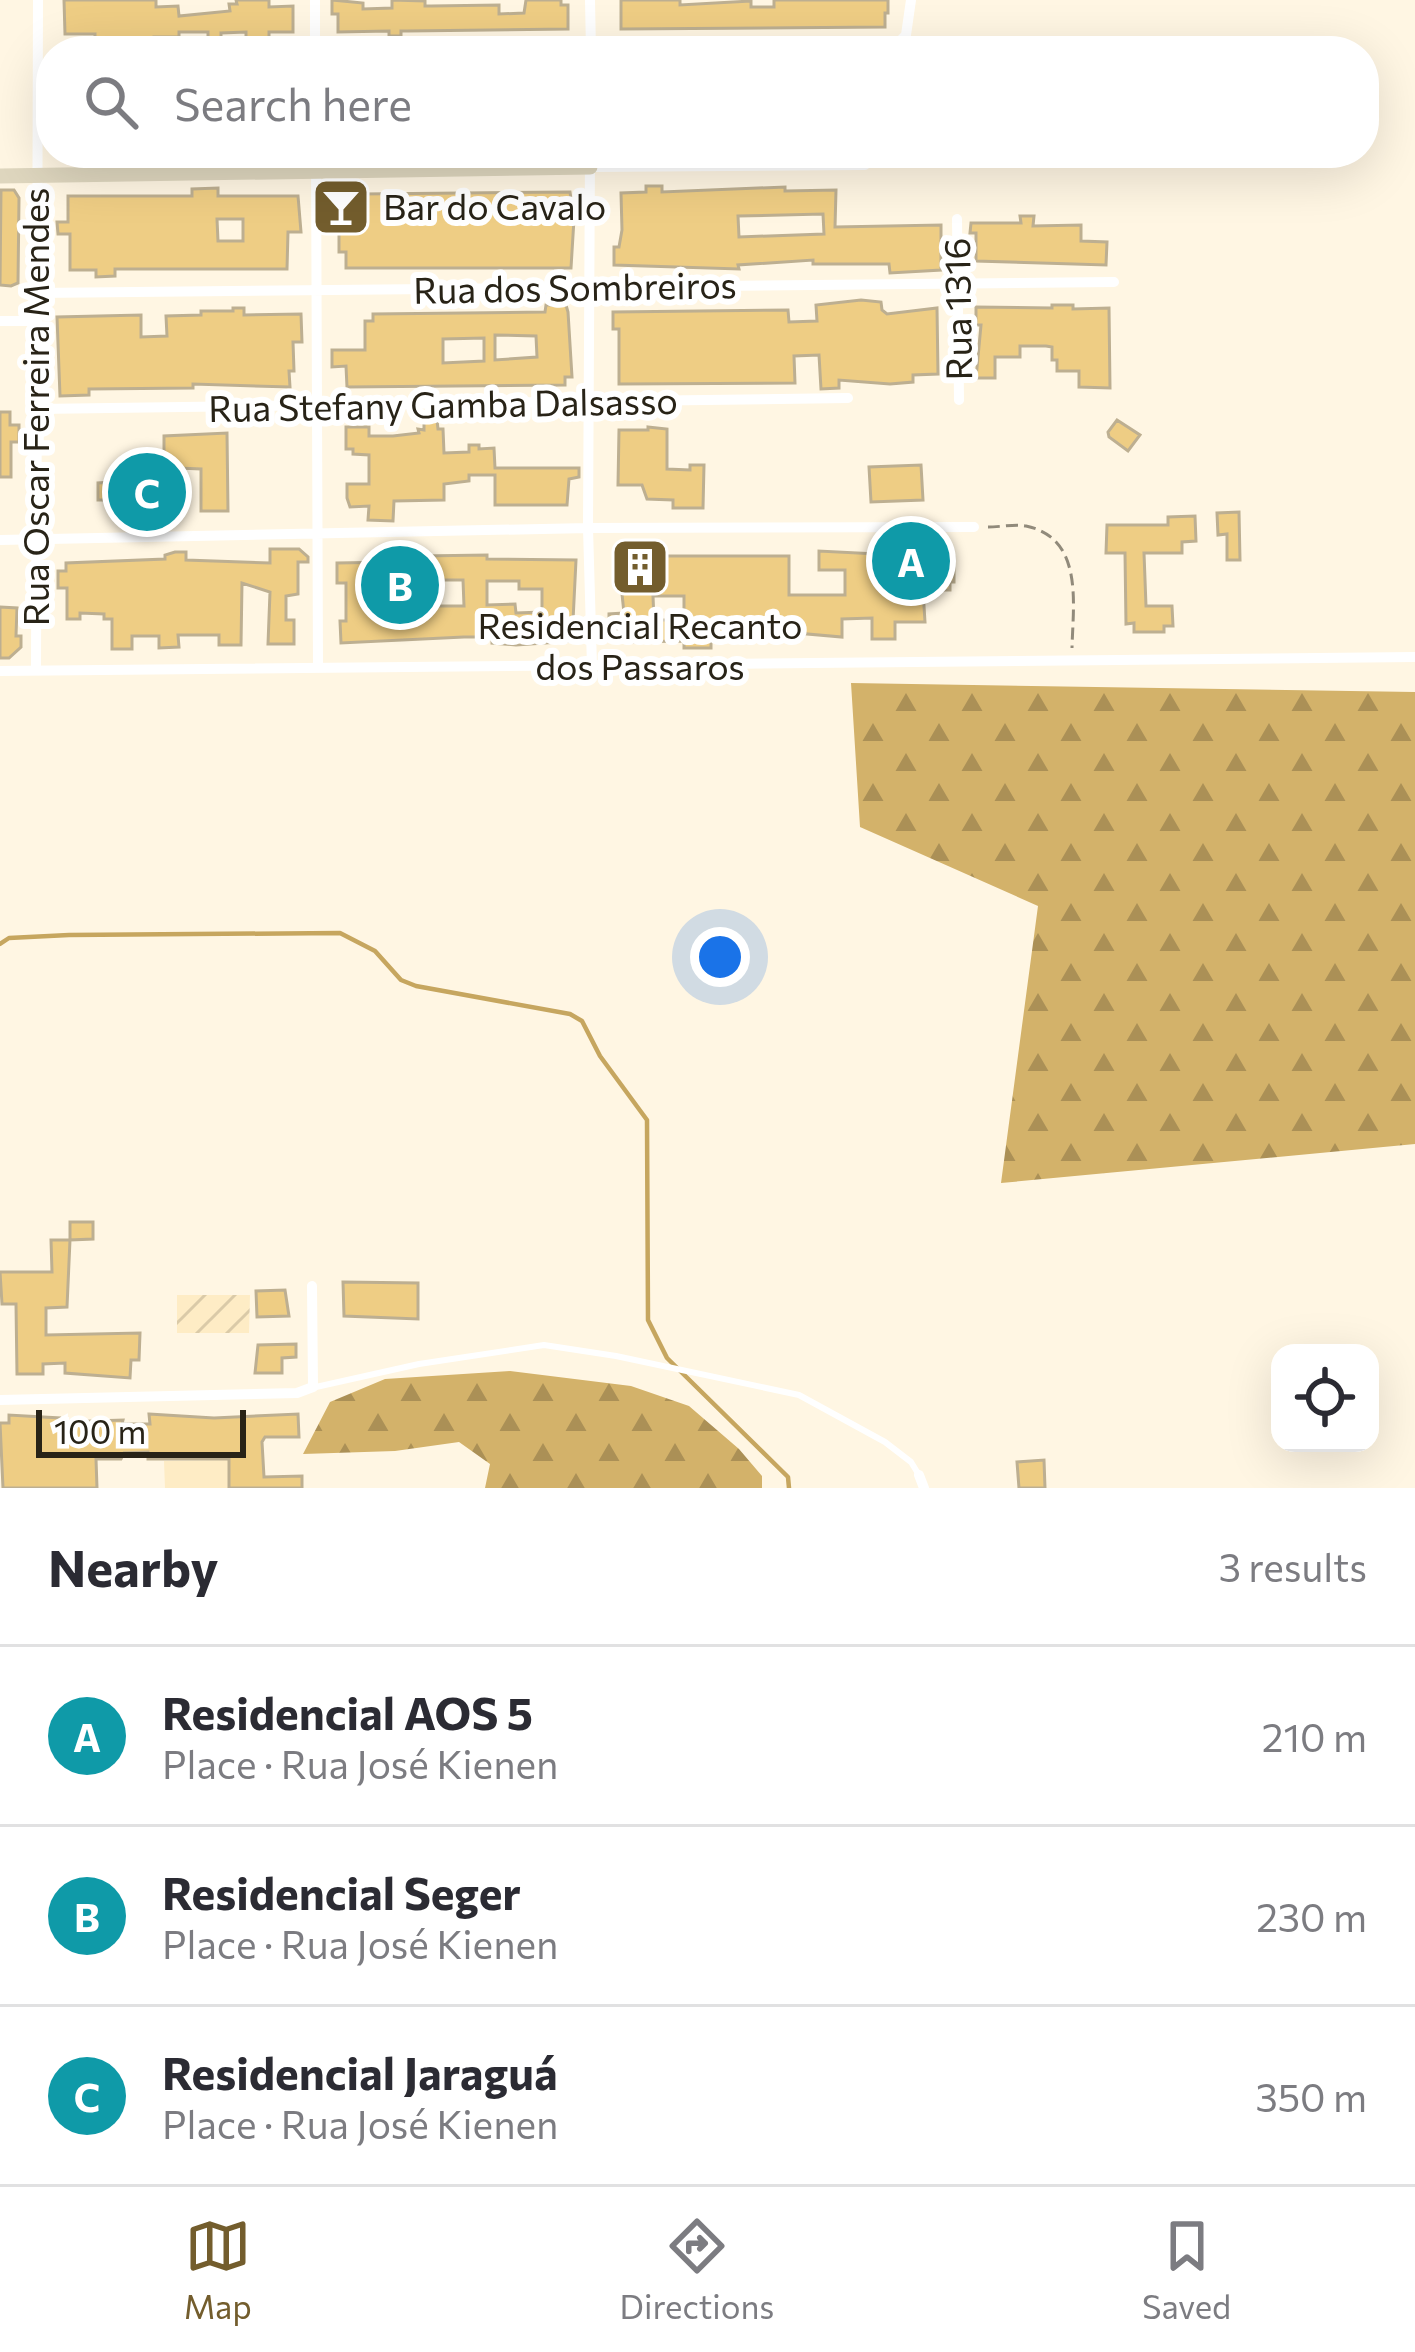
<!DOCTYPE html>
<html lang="en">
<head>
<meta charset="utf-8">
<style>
  body { margin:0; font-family:Commissioner,sans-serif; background:#f2f2f3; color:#2b2b33 }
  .controls { position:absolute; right:36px; bottom:36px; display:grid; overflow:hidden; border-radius:24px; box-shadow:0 12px 48px #0002 }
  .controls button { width:108px; height:108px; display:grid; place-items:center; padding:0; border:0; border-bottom:3px solid #e1e1e2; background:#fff; color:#2b2b33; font:60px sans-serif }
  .scale { position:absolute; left:36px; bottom:30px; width:210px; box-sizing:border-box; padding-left:12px; border:6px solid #282317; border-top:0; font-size:33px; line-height:42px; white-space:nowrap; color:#282317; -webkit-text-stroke:9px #fff; paint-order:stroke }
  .you { position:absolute; left:720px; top:957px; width:42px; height:42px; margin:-30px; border:9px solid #fff; border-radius:50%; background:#1a73e8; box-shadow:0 0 0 18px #1a73e833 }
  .badge { display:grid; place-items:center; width:78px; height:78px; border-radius:50%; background:#735d2d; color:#fff; font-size:39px; font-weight:700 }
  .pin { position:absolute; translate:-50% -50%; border:6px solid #fff; box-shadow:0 3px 12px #0006 }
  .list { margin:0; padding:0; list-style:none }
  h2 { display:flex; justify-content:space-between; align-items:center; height:156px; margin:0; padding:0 48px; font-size:51px }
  h2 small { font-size:39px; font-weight:400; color:#7c7c81 }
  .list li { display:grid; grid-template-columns:78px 1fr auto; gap:36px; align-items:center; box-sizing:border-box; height:180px; padding:0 48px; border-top:3px solid #e1e1e2 }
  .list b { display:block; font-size:45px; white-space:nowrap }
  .list p { margin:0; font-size:39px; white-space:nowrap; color:#7c7c81 }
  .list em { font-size:39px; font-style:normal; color:#7c7c81 }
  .icon { flex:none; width:66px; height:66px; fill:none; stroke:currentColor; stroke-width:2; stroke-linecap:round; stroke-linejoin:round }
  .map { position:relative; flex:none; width:1415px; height:1488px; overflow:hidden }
  .search { position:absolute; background:#fff; box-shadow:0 12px 48px #0002; left:36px; right:36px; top:36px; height:132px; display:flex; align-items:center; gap:30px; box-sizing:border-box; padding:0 42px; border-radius:48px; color:#7c7c81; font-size:45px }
  .sheet { height:696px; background:#fff }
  nav { display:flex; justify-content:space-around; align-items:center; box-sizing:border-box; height:168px; border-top:3px solid #e1e1e2; background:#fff; font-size:33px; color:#7c7c81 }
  nav a { display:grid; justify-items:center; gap:6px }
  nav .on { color:#735d2d }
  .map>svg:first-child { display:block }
</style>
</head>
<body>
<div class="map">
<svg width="1415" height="1488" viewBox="0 0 1415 1488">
  <defs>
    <pattern id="industrial-furrows" width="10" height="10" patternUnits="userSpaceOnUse" patternTransform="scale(3)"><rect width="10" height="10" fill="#feecc5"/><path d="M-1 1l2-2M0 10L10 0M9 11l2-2" fill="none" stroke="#dacaa8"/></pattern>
    <pattern id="forest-firs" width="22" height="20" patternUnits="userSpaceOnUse" patternTransform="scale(3)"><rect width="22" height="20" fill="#d3b26a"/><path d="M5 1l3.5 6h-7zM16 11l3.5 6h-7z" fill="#ab9056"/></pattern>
  </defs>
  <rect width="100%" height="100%" fill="#fff6e3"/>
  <!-- built -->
  <path fill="#feecc5" d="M 229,1460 L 229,1488 L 165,1488 L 164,1461 Z"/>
  <!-- industrial -->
  <path fill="url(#industrial-furrows)" d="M 177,1295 L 250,1295 L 249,1333 L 177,1333 Z"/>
  <!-- forest -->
  <path fill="url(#forest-firs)" d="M 851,683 L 1415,692 L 1415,1144 L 1001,1183 L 1038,906 L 860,827 Z
    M 510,1371 L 631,1386 L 689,1406 L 739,1449 L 762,1476 L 762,1488 L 485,1488 L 490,1464 L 459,1442 L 395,1451 L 303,1454 L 330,1402 L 385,1379 Z"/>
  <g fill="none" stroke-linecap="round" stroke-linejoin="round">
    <!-- stream -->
    <path stroke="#c6a65f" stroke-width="4.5" d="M 0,944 L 9,938 L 69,935 L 340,933 L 375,951 L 401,980 L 416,986 L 570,1014 L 582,1021 L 600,1056 L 647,1120 L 648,1320 L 667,1358 L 788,1477 L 789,1488"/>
  </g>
  <!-- building -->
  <path fill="#eecd84" stroke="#bdaf91" stroke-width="3" fill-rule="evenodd" d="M 64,0 L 156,0 L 156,7 L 178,6 L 179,16 L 230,11 L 229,4 L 237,4 L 236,0 L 269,0 L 269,7 L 293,6 L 293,32 L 269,32 L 269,41 L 246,41 L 246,32 L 221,33 L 221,40 L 208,40 L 208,32 L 179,32 L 179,37 L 154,37 L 154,41 L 141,41 L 141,38 L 95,39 L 95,34 L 65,34 Z
    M 332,0 L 363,3 L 363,9 L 392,8 L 392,0 L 425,1 L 425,6 L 431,6 L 499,5 L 499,14 L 524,13 L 526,0 L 561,0 L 561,5 L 568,5 L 568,29 L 408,31 L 401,31 L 401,36 L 389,36 L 389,31 L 338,32 L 338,14 L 332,14 Z
    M 621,0 L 680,0 L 680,5 L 751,1 L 751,7 L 774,7 L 774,0 L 888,0 L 888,13 L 885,13 L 885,27 L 621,29 Z
    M 646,186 L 662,186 L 662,192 L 785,187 L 785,191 L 836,190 L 835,227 L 941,225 L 941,270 L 890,273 L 889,264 L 813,264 L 813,260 L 738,265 L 739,269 L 614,265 L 614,247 L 619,247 L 622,230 L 621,193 L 646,192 ZM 823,214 L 824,234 L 739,237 L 738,216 Z
    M 361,187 L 362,194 L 570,192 L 574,219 L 571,268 L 346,268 L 346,252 L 339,252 L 339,227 L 331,228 L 330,188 Z
    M 218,188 L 218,196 L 298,196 L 301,232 L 288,232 L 287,269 L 115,269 L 115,276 L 96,277 L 96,270 L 70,270 L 70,234 L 58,234 L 57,222 L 68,222 L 68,196 L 192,196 L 192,189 ZM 217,219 L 243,219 L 243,241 L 218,241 Z
    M 1,190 L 14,190 L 19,198 L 18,283 L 11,286 L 0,285 Z
    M 1020,216 L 1034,216 L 1033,226 L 1081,225 L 1081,241 L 1107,242 L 1106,265 L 976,261 L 976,233 L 970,233 L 971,223 L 1021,223 Z
    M 861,300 L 881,302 L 882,310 L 887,314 L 937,308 L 938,374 L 913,375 L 913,382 L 890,384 L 839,380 L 839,388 L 821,389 L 819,355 L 794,356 L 795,383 L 619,384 L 619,329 L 613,329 L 613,312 L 788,310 L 789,322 L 817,321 L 816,305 Z
    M 546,305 L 566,305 L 568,312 L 572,377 L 565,377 L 565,385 L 347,387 L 346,366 L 332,367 L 332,350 L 365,350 L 365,321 L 373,321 L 373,314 L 545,312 ZM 495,335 L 536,336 L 537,357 L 495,360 ZM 484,338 L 484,361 L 443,363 L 443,339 Z
    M 1052,305 L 1073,305 L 1073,309 L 1109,308 L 1110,388 L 1079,387 L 1079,371 L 1057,371 L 1057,360 L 1052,360 L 1052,347 L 1046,346 L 1020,346 L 1020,357 L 995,357 L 995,378 L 976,378 L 981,325 L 976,325 L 976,307 L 1052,308 Z
    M 233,308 L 244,308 L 244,315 L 301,314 L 302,342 L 293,342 L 294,371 L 289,371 L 290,387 L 193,384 L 193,388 L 89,389 L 89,395 L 60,396 L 57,317 L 141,315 L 141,337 L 167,336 L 166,316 L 201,315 L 201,311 L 233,311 Z
    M 0,412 L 10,412 L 10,425 L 19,425 L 19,442 L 11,442 L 11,477 L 0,477 Z
    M 424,420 L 437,420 L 438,429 L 443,429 L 444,453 L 469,452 L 469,445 L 479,445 L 479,449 L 494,448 L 495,468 L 579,468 L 579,477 L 569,479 L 567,505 L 495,505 L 495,475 L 469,475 L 469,481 L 444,484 L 444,500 L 394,501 L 393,521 L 368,520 L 369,506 L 350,507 L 347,498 L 347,484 L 369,484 L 369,455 L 353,454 L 353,449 L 346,449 L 346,427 L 369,427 L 369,436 L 393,436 L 419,433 L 418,429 L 424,430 Z
    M 1117,420 L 1140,435 L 1128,451 L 1109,437 L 1108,432 Z
    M 648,427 L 667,429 L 667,469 L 690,470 L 690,465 L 704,465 L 703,508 L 673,508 L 673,500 L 647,499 L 642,485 L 618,485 L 619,430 L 648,430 Z
    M 227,433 L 228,511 L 201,511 L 201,469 L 178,468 L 175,479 L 167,479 L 167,510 L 131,511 L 131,500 L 98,500 L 98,483 L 131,481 L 131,474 L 164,474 L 164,436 Z
    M 921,465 L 923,500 L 871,502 L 869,467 Z
    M 1239,512 L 1240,560 L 1227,560 L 1227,534 L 1218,535 L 1217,513 Z
    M 1195,516 L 1196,541 L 1182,542 L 1182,553 L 1144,553 L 1146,606 L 1172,606 L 1173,626 L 1164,626 L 1164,632 L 1134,632 L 1134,623 L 1126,624 L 1125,553 L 1106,553 L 1107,525 L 1168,525 L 1168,517 Z
    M 897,543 L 903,553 L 954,557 L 954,582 L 950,582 L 950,590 L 923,590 L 925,622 L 895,622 L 895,639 L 872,639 L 872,618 L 842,619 L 842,637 L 784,632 L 784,640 L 711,640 L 711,648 L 684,648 L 684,641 L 627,642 L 627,637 L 620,637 L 619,629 L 609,629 L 609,614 L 624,613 L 618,556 L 789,556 L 789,595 L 845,595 L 845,570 L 819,570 L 819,551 L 877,554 ZM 653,596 L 684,596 L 684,620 L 654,620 Z
    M 270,549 L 299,549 L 308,557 L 308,562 L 298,562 L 298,594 L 286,596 L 286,620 L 294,620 L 294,644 L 268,644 L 270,592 L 242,583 L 241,645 L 219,645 L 219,635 L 178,635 L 179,647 L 159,648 L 159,636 L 132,636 L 132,649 L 112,649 L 112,619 L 104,619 L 104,614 L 80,613 L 80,619 L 67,619 L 67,588 L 58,588 L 58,571 L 66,571 L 66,563 L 165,559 L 165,555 L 175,552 L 186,552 L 186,560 L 270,563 Z
    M 487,555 L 487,559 L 576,560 L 572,641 L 516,645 L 492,643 L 492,637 L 464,637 L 341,643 L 340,621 L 346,621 L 346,583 L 337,583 L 337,563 L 395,562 L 396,577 L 413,576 L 413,600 L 437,600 L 437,606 L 464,606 L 463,580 L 438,580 L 438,567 L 421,567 L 421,556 ZM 487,581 L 519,581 L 519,589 L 542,589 L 542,612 L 516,613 L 515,604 L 487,605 Z
    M 0,607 L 17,608 L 16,636 L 21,636 L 21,647 L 9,658 L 0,658 Z
    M 70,1222 L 93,1222 L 93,1239 L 70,1240 L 67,1307 L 46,1308 L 46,1335 L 140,1333 L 139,1360 L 131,1360 L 130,1378 L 65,1373 L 65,1363 L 43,1364 L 43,1374 L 17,1374 L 16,1304 L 2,1304 L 0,1272 L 52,1272 L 51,1240 L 70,1240 Z
    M 343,1282 L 418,1283 L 418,1319 L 344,1316 Z
    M 285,1290 L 289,1316 L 257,1317 L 256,1291 Z
    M 296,1344 L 296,1357 L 282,1358 L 282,1373 L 255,1373 L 258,1345 Z
    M 149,1414 L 214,1418 L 298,1414 L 299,1437 L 265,1437 L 262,1442 L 264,1477 L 302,1476 L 302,1488 L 229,1488 L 229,1459 L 148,1459 L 148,1452 L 124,1453 L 121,1459 L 96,1459 L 97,1488 L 3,1488 L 0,1423 L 9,1423 L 9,1415 L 60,1418 L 60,1422 L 123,1420 L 122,1424 L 150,1424 Z
    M 1044,1460 L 1045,1488 L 1019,1488 L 1017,1462 Z"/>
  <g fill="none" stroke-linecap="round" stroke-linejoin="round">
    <!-- path -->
    <path stroke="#918a7b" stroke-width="3" stroke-dasharray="12 6" stroke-linecap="butt" d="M 988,527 C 1000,527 1015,524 1026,526 C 1084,538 1073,604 1072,648"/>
    <!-- lane -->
    <path stroke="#fff" stroke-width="6" d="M 316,1387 L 419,1364 L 544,1345 L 616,1356 L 799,1395 L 885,1442 L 911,1462 L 919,1475"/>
    <!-- street -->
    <path stroke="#fff" stroke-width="10" d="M 315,0 L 315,51
      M 590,0 L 591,51
      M 616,51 L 893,48 L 906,35 L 911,0
      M 316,153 L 318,666
      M 590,153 L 588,528 L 592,666
      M 590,167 L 865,165
      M 957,219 L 959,400
      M 37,293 L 1114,282
      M 0,321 L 36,321
      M 37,409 L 848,398
      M 0,540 L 588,528 L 974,527
      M 36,669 L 38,0
      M 0,671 L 1415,657
      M 0,1400 L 297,1393 L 313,1387 L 312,1286
      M 919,1475 L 924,1488"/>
    <!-- secondary -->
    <path stroke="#ded6be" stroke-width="15" d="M 0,176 L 590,167"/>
  </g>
  <!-- icons -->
  <defs>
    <symbol id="bar-square" viewBox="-11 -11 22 22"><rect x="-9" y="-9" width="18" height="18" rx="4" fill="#735d2d" stroke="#fff"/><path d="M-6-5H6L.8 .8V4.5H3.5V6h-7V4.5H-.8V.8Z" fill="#fff"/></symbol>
    <symbol id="building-square" viewBox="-11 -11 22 22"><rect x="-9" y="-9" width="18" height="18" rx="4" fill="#735d2d" stroke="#fff"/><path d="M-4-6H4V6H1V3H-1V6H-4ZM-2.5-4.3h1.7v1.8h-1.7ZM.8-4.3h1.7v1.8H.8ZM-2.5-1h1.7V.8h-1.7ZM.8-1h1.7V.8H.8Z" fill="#fff"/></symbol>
  </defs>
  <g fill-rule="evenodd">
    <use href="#bar-square" x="308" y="174" width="66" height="66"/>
    <use href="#building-square" x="607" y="534" width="66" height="66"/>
  </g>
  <g text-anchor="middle" stroke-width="12" stroke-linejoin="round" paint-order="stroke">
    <!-- poi labels -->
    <g font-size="36" fill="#282317" stroke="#fff" text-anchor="start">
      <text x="383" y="220">Bar do Cavalo</text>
      <text x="640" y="639" text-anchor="middle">Residencial Recanto<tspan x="640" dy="41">dos Passaros</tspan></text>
    </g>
    <!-- street labels -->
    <g font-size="36" fill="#282317" stroke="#fff">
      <text transform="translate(575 288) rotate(-1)" y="13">Rua dos Sombreiros</text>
      <text transform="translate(958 309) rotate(-91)" y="13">Rua 1316</text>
      <text transform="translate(443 405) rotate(-1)" y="13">Rua Stefany Gamba Dalsasso</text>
      <text transform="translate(36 407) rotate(-90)" y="13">Rua Oscar Ferreira Mendes</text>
    </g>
  </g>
</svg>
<div class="controls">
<button><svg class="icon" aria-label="locate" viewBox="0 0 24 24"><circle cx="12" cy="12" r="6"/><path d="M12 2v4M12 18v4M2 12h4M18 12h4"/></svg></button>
</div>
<div class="scale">100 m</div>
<div class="you"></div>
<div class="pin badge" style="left:911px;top:561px;background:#0f9aa8">A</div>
<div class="pin badge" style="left:400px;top:585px;background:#0f9aa8">B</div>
<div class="pin badge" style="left:147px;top:492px;background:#0f9aa8">C</div>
<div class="search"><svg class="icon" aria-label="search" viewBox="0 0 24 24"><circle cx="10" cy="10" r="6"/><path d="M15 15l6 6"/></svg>Search here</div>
</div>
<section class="sheet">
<h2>Nearby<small>3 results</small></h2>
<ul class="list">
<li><span class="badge" style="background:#0f9aa8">A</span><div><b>Residencial AOS 5</b><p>Place · Rua José Kienen</p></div><em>210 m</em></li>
<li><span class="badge" style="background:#0f9aa8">B</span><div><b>Residencial Seger</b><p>Place · Rua José Kienen</p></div><em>230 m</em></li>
<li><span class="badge" style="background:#0f9aa8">C</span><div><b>Residencial Jaraguá</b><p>Place · Rua José Kienen</p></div><em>350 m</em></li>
</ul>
</section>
<nav>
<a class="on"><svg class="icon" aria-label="map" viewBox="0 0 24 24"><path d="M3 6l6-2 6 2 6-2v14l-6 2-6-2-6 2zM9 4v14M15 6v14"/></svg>Map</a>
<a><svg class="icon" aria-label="directions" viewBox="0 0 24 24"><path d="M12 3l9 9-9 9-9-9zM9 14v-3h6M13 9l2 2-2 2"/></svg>Directions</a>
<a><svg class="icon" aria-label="saved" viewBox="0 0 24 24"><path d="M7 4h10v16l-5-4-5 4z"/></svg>Saved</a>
</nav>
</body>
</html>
